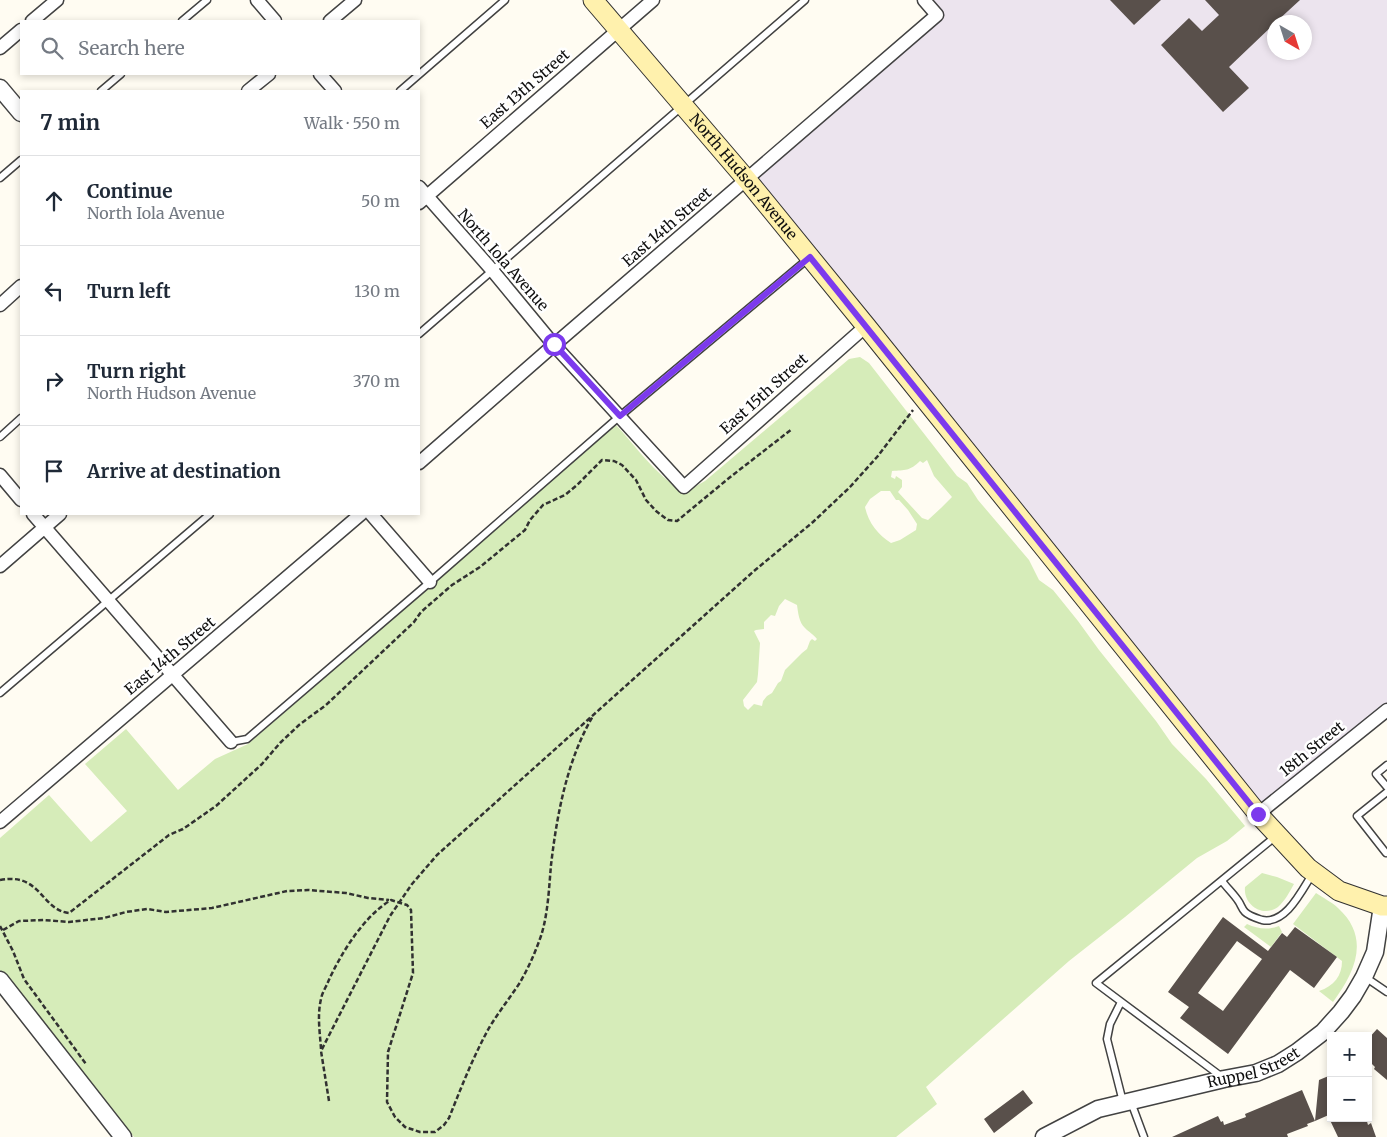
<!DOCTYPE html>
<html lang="en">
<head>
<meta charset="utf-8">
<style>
  body { margin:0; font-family:Merriweather,serif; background:#f2f2f3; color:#1f2937 }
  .controls { position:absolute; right:15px; bottom:15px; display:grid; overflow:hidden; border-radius:0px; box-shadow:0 2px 8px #0003 }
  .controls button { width:45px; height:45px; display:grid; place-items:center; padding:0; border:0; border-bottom:1px solid #e0e1e3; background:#fff; color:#1f2937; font:25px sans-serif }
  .compass { position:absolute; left:1267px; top:15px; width:45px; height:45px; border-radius:50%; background:#fff; box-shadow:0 2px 8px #0003; rotate:141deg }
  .stop { position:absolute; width:15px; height:15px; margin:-11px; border:4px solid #7c3aed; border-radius:50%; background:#fff }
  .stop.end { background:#7c3aed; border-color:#fff; box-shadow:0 1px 5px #0008 }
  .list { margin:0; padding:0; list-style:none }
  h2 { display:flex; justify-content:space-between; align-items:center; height:65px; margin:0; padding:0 20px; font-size:21px }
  h2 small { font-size:16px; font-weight:400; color:#747a83 }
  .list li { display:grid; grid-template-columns:32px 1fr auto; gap:15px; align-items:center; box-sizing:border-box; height:90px; padding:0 20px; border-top:1px solid #e0e1e3 }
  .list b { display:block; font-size:19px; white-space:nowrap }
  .list p { margin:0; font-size:16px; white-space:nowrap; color:#747a83 }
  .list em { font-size:16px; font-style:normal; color:#747a83 }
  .icon { flex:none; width:28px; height:28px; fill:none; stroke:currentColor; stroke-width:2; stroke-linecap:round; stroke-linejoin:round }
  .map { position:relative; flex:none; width:1387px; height:1137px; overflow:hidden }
  .search { position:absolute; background:#fff; box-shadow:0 2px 8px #0003; left:20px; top:20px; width:400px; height:55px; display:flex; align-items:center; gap:12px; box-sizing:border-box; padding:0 18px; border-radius:0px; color:#747a83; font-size:19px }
  .panel { position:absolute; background:#fff; box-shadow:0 2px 8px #0003; left:20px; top:90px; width:400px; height:425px; border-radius:0px }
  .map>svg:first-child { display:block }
</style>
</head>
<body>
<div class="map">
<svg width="1387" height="1137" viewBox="0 0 1387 1137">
  <rect width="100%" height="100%" fill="#fffcf2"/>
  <!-- industrial -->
  <path fill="#ece4ee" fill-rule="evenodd" d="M 924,0 L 1387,0 L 1387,710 L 1258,814 L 747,180 L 937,16 ZM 1274,22 L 1304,22 L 1304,52 L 1274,52 Z"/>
  <!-- green -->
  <path fill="#d6ecb9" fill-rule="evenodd" d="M 860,357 L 869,363 L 957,476 L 967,483 L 978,500 L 1029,560 L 1039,580 L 1053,590 L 1078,621 L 1099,650 L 1156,721 L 1172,744 L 1206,779 L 1245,826 L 1227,841 L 1197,858 L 1125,917 L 1069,961 L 926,1087 L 937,1104 L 896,1137 L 134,1137 L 0,970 L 0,838 L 49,795 L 91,842 L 127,811 L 85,764 L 126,729 L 178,790 L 215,759 L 248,744 L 616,425 C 634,444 662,484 687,491 L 705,481 L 849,359 ZM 927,460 L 934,476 L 952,497 L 941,508 L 928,520 L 922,518 L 898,492 L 902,487 L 902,480 L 896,476 L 895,479 L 891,477 L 892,471 C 905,470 910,471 920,461 L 923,463 ZM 881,491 L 890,491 L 896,500 L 899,500 L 908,510 L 917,524 L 916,530 L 900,540 L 891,543 C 878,535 868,522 865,507 L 870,499 ZM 785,599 L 797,605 C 798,612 799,623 805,628 C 810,633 812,633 817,639 L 815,641 L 812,639 L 810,641 L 807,649 L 802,653 L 785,670 L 781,681 L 778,683 L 772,693 L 767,696 L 763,701 L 762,706 L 754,704 L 748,710 L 744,706 L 743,700 L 757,682 L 758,674 L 760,643 L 754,631 L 756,630 L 764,629 L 764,622 L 771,615 L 775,616 L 779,606 Z
    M 1262,873 L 1277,877 L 1294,884 C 1290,891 1285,901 1278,907 C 1263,918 1243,905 1245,887 Z
    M 1316,893 C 1323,898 1332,902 1338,908 C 1371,938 1355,972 1333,1002 L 1319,991 C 1334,986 1342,976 1342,961 L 1293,924 Z
    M 1247,924 C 1258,929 1268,930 1279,926 L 1282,932 L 1271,947 L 1244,927 Z"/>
  <!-- building -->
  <path fill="#59504b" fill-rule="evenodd" d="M 1110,0 L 1161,0 L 1134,25 Z
    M 1205,0 L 1300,0 L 1276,22 L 1274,22 L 1274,24 L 1229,67 L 1249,88 L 1223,112 L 1161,45 L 1189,18 L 1202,31 L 1219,15 Z
    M 1223,917 L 1268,951 L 1282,933 L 1287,937 L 1295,927 L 1337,957 L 1314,988 L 1290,970 L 1228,1054 L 1180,1018 L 1189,1007 L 1168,992 ZM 1237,941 L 1262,959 L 1223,1011 L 1198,993 Z
    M 1377,1029 L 1387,1038 L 1387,1080 L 1374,1069 L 1375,1067 L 1368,1060 L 1368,1039 Z
    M 1331,1075 L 1331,1114 L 1315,1121 L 1319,1080 Z
    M 1023,1090 L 1033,1103 L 994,1133 L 984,1119 Z
    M 1302,1090 L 1315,1121 L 1307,1124 L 1308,1126 L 1287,1134 L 1288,1137 L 1172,1137 L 1218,1116 L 1221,1122 L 1223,1121 L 1224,1125 L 1246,1117 L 1245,1114 Z
    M 1329,1118 L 1366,1118 L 1368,1125 L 1371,1123 L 1376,1137 L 1338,1137 Z"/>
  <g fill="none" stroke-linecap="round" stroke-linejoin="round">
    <defs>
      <path id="service" d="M 182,21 L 207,0
        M 101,91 L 121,74
        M 400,91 L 505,0
        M 0,178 L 21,160
        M 419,334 L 805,0
        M 0,437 L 21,418
        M 0,693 L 210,514
        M 231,742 L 247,739 L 430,582 L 620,416 L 809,258
        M 1387,765 L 1376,774 L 1387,787
        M 1386,853 L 1357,816 L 1387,792
        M 1222,881 C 1227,888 1234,894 1239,902 C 1241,905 1242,909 1245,912 C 1249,916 1256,918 1262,920 C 1286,925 1302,890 1313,873
        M 1365,977 L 1387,992
        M 1121,1002 L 1110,1024 L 1107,1039 L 1123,1102
        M 1222,1077 L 1096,983 L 1276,836
        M 1131,1102 L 1144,1137"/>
      <path id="minor" d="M 257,0 L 275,21
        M 32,21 L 57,0
        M 330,21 L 355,0
        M 0,48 L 21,30
        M 320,74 L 335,91
        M 248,91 L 269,74
        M 419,187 L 492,270 L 554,345 L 684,487 L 866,326
        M 419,203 L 653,0
        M 0,305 L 21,286
        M 419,463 L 554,345 L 937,15 L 924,0
        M 0,475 L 21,500
        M 33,514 L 231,742
        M 371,514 L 430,582
        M 0,566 L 60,514
        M 1258,814 L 1387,710
        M 0,822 L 361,514"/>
      <g id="tertiary">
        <path d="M 0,88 L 21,113"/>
        <path d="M 0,980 L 123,1137"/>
        <path id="s1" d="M 1044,1137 L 1098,1109 L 1224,1079 L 1256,1073 L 1278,1064 L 1297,1052 L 1323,1032 L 1341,1012 L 1353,996 L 1364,977 L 1375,952 L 1382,906"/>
      </g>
      <g id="secondary">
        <path id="s2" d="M 593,0 L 747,180 L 866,326 L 1258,814 L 1308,868 L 1339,891 L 1382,906 L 1387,906"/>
      </g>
    </defs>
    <!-- service casing -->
    <use href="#service" stroke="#424242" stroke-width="9"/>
    <!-- minor casing -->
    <use href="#minor" stroke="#424242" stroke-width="15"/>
    <!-- tertiary casing -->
    <use href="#tertiary" stroke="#424242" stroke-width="19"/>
    <!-- secondary casing -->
    <use href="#secondary" stroke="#313131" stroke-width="21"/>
    <!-- path -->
    <path stroke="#313131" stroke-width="2.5" stroke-dasharray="5 2.5" stroke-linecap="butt" d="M 0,880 C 41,872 41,910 69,913 L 169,835 L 183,829 L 216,806 L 262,764 L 280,743 L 299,725 L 326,705 L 414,622 L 421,612 L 452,585 L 480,567 L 525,530 L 530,520 L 543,505 L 565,495 L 577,485 L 602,460 L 614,461 L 622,465 L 636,480 L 646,500 L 656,511 L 668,520 L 677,521 L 729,478 L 792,429
      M 0,926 L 13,951 L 24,979 L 86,1064
      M 3,930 L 19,921 L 44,920 L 69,922 L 104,918 L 126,912 L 147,909 L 166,912 L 212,908 L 287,891 L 308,890 L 346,893 L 368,898 L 389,900
      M 321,1049 C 320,1033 317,1016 321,999 C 322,993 326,987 328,982 C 341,953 364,916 391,900 L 407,905 L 411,910 L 413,973 L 388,1052 L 387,1102 L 395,1117 L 405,1127 L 420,1132 L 435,1132 L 444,1125 L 449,1118 C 461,1088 473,1057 489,1028 C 498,1013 509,999 519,984 C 528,969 535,953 541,936 C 548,914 549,888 551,865 C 557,814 567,760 593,716
      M 329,1101 L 321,1051 L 390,916 L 412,884 L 437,855 L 754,571 L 813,522 L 850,487 L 877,457 L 913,410"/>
    <!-- service -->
    <use href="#service" stroke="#fff" stroke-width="6"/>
    <!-- minor -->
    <use href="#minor" stroke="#fff" stroke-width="12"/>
    <!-- tertiary -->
    <use href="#tertiary" stroke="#fff" stroke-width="16"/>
    <!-- secondary -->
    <use href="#secondary" stroke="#fff1ad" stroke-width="19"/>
  </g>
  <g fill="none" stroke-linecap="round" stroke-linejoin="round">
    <!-- route -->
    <path stroke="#7c3aed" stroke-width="6" d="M 554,344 L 620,416 L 810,257 L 1258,814"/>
  </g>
  <g text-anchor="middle" stroke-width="5" stroke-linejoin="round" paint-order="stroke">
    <!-- street labels -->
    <g font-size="15" fill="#0f0f0f" stroke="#fff">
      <text transform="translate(525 89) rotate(-41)" y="5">East 13th Street</text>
      <text dy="5" stroke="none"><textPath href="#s2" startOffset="232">North Hudson Avenue</textPath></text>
      <text transform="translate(667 227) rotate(-41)" y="5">East 14th Street</text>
      <text transform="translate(503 260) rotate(49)" y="5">North Iola Avenue</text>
      <text transform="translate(764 394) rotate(-42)" y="5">East 15th Street</text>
      <text transform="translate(170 656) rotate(-40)" y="5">East 14th Street</text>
      <text transform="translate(1312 749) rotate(-39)" y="5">18th Street</text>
      <text dy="5" stroke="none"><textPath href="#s1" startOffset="222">Ruppel Street</textPath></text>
    </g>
  </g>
</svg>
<div class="controls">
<button>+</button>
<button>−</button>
</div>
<svg class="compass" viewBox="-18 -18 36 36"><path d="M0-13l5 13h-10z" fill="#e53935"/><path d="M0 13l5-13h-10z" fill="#747a83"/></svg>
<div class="stop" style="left:554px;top:344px"></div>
<div class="stop end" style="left:1258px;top:814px"></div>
<div class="search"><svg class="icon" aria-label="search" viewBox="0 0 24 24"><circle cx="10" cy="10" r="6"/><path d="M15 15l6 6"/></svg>Search here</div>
<section class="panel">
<h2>7 min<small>Walk · 550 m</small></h2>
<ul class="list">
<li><svg class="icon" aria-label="ahead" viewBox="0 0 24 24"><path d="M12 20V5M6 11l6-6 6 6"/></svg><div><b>Continue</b><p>North Iola Avenue</p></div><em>50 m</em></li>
<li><svg class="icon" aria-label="left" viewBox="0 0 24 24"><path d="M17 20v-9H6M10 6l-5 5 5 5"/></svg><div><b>Turn left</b></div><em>130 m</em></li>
<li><svg class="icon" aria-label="right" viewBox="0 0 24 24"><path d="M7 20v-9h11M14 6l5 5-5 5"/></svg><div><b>Turn right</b><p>North Hudson Avenue</p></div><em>370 m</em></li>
<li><svg class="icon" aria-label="arrive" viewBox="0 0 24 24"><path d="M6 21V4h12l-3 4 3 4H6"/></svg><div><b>Arrive at destination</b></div></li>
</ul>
</section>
</div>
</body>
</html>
